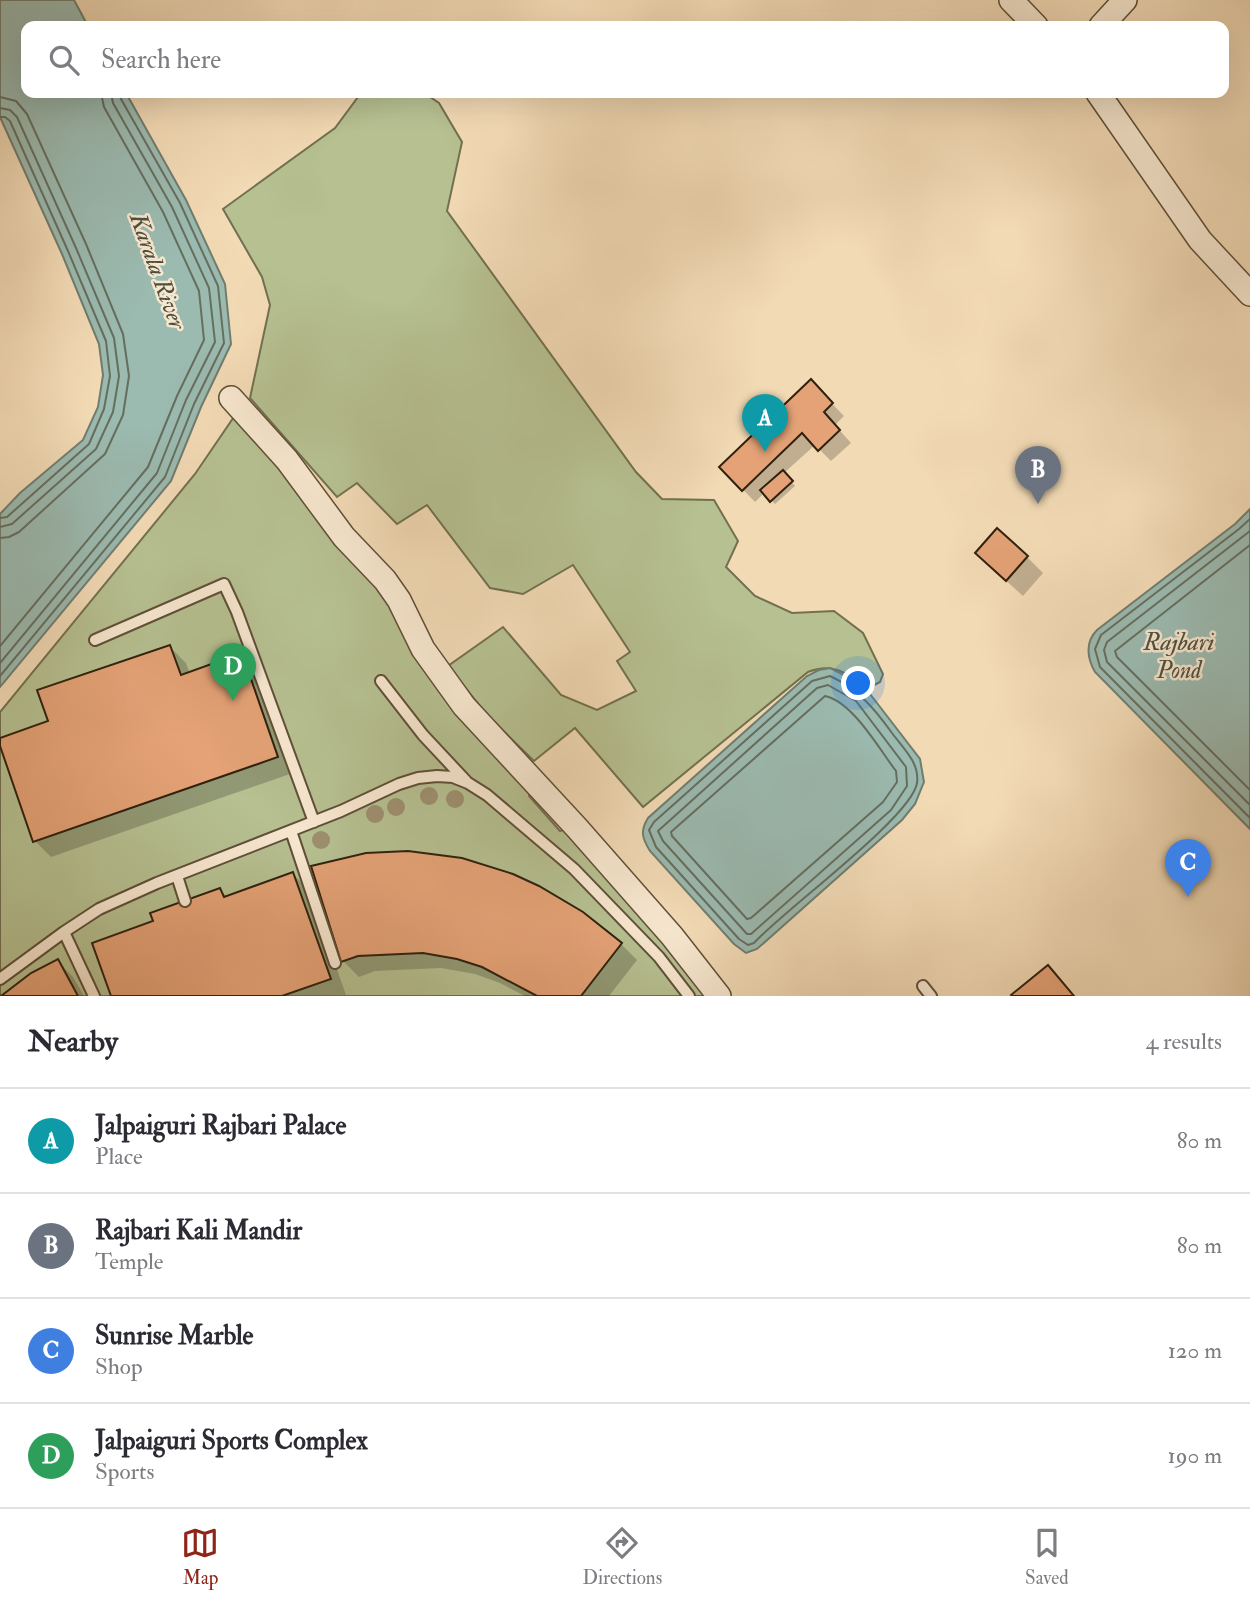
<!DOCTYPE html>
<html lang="en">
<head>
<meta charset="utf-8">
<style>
  body { margin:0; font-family:"IM FELL Double Pica",serif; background:#f2f2f3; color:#2b2b33 }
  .you { position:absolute; left:859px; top:684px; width:24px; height:24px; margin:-18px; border:5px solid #fff; border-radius:50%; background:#1a73e8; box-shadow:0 0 0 10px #1a73e833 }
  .badge { display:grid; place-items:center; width:46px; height:46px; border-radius:50%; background:#8f2418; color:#fff; font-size:23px; font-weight:700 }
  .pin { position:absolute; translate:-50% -58px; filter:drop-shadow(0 2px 4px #0008) }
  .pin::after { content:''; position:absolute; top:37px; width:24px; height:21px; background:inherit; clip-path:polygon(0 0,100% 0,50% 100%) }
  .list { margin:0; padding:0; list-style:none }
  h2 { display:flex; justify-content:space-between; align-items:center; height:91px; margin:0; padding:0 28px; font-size:30px }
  h2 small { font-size:23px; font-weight:400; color:#7c7c81 }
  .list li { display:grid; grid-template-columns:46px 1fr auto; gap:21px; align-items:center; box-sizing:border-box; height:105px; padding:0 28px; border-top:2px solid #e1e1e2 }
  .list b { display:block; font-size:26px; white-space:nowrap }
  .list p { margin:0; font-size:23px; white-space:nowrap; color:#7c7c81 }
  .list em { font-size:23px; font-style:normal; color:#7c7c81 }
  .icon { flex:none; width:38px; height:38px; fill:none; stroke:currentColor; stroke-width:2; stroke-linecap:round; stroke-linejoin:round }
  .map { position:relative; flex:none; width:1250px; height:996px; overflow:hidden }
  .search { position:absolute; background:#fff; box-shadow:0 7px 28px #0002; left:21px; right:21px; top:21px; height:77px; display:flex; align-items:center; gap:18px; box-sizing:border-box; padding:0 24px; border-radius:14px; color:#7c7c81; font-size:26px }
  .sheet { height:511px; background:#fff }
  nav { display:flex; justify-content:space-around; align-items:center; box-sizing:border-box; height:98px; border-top:2px solid #e1e1e2; background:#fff; font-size:19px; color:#7c7c81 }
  nav a { display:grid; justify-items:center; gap:4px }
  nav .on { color:#8f2418 }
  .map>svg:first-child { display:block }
</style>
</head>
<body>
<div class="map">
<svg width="1250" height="996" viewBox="0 0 1250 996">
  <rect width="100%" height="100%" fill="#f2dab5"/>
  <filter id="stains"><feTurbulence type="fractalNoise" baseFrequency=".00286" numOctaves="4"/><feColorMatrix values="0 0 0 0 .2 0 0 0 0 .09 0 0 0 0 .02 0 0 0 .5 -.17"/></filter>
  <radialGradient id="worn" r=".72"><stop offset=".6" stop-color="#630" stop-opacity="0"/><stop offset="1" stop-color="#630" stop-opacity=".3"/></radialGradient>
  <!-- green -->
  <path fill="#b6c091" stroke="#727050" stroke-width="2" d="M 361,93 L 424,93 L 439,103 L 462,142 L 447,211 L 636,472 L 662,499 L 714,500 L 738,541 L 726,567 L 755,596 L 792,613 L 834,611 L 863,633 L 883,674 L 880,682 L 869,688 C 848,674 834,662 808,672 L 643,807 L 575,728 L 534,761 L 488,716 L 448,666 L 503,627 L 561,695 L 597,710 L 636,691 L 617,661 L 630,652 L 573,565 L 523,594 L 490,588 L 427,505 L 397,524 L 357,483 L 337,497 L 250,398 L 270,305 L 262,277 L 223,209 L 335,128 Z
    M 238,411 L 378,581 L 531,787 L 529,796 L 560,831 L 569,828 L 712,996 L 0,996 L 0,712 L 195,474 Z"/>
  <!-- water -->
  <path fill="#9bbab0" stroke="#707d6f" stroke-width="2" d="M 0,0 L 74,0 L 88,26 L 26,26 L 26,93 L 126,93 L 186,200 L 225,284 L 231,344 L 201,407 L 171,481 L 0,687 L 0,514 L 20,493 L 83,440 L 98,407 L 103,375 L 99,344 L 62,254 L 0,117 Z
    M 1250,509 L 1250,829 L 1095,672 C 1087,658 1085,642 1097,630 L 1235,524 Z
    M 830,668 L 848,677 L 866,689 L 877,703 L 920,759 L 924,782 L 915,804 L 902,820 L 757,949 L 746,953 L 734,944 L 650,851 C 642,838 640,831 648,818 L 807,676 L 819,670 Z"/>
  <!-- shadow -->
  <path fill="#0003" d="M 811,382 L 844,416 L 835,425 L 851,443 L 831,461 L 815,445 L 784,473 L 795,486 L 775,504 L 764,493 L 755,502 L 721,467 Z
    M 1027,557 L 1043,573 L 1023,596 L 993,569 Z
    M 170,647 L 186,663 L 190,674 L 242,655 L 258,672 L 293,773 L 51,857 L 35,841 L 0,739 L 50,722 Z
    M 314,867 L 621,944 L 637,960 L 609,996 L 525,996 L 500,983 L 475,974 L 441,968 L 375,971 L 359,977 L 343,961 Z
    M 293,874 L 309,890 L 346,995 L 113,996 L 156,922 L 220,890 L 227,897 Z
    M 57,961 L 73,977 L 84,996 L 5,996 Z"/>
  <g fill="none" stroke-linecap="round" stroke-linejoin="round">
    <!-- shore -->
    <path stroke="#656e5f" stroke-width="2" d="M 0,97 L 16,101 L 27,114 L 86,244 L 123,334 L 129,376 L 123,415 L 105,454 L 19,532 L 9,537 L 0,538
      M 0,108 L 10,110 L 17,117 L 76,248 L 114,338 L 119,376 L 113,412 L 96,449 L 12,524 L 0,527
      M 0,117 L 5,117 L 10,121 L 68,251 L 106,341 L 110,376 L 104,409 L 89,444 L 7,517 L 0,518
      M 1250,519 L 1239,529 L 1101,635 L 1095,649 L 1100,667 L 1250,818
      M 1250,531 L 1107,642 L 1104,650 L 1107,662 L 1250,805
      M 1250,545 L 1115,651 L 1117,657 L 1250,790
      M 0,646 L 148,467 L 177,396 L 204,340 L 199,291 L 163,212 L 104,107 L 101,93
      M 0,663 L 157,473 L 186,400 L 215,342 L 209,288 L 172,207 L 113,103 L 111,93
      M 0,676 L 165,477 L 194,404 L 224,343 L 218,286 L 180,203 L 121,99 L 120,93
      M 830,676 C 858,689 874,708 892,733 C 903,748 920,763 917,783 C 912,817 784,910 754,943 L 748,945 L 739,939 L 656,847 L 649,830 L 654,822 L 812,681 Z
      M 828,685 L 856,701 L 906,767 L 907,786 L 891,810 L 751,934 L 747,934 L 663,841 L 658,831 L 817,688 Z
      M 825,696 C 853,702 879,749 896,771 L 897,782 L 883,802 L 751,918 L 747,919 L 672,836 L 671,832 Z"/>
  </g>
  <!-- building -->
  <path fill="#e4a276" stroke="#2f210e" stroke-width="2" d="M 811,379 L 833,403 L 824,412 L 840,430 L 818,451 L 802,433 L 742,491 L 719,467 Z
    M 783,470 L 793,481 L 770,502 L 760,490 Z
    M 997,528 L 1028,556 L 1006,581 L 975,553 Z
    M 170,645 L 181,675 L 242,653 L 278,757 L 33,842 L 0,746 L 0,738 L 48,721 L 37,690 Z
    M 408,851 L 462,858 L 513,874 L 539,886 L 583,912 L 622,943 L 581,996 L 537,996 L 482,967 L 457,959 L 423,953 L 358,956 L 341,962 L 311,866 L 366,853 Z
    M 293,872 L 331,979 L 282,996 L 111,996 L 92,943 L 153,921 L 150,913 L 220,888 L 224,897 Z
    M 58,959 L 78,996 L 1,996 L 31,973 Z
    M 1048,965 L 1074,996 L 1012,996 L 1011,995 Z"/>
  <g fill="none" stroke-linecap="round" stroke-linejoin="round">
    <defs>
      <path id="lane" d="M 95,640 L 224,584 L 237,612 L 314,822
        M 381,681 L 423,735 L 466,781
        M 291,831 L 335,963
        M 177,876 L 185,901
        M 64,932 L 94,996
        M 0,979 L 64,932 L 99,909 L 157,883 L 341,811 L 399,784 L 418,778 L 437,776 L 453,777 L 468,783 L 487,795 L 574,869 L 659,957 L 689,996
        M 923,986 L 931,996"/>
      <path id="street" d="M 1011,0 L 1036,26
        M 1101,26 L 1125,0
        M 1098,93 L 1200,240 L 1250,294
        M 231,398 L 287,460 L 344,537 L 385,580 L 399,600 L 423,649 L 464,706 L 577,828 L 672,936 L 719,996"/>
    </defs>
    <!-- lane casing -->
    <use href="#lane" stroke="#604f38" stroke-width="14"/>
    <!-- street casing -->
    <use href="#street" stroke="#604f38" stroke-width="26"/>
    <!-- lane -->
    <use href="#lane" stroke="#f7e7cf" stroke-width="10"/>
    <!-- street -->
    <use href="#street" stroke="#f7e7cf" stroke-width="23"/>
  </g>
  <!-- trees -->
  <g fill="#9d8f6f">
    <circle cx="429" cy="796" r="9"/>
    <circle cx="455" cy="799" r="9"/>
    <circle cx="396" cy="807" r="9"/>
    <circle cx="375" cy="814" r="9"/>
    <circle cx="321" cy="840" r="9"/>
  </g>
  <g text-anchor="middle" stroke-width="5" stroke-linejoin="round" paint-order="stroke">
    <!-- water labels -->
    <g font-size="24" font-style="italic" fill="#4f4f3f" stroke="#f7e7cf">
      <text transform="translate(158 271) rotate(70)" y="8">Karala River</text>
      <text x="1179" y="650">Rajbari<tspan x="1179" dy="28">Pond</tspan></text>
    </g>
  </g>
  <rect width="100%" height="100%" filter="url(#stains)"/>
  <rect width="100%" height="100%" fill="url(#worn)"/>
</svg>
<div class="you"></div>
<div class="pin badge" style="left:765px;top:452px;background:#0f9aa8">A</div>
<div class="pin badge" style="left:1038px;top:504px;background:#6b7280">B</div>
<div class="pin badge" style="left:1188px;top:897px;background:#3f7fe0">C</div>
<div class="pin badge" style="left:233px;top:701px;background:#2e9e5b">D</div>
<div class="search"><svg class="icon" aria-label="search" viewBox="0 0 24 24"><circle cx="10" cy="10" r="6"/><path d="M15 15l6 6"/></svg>Search here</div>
</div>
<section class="sheet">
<h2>Nearby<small>4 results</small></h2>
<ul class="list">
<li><span class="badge" style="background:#0f9aa8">A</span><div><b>Jalpaiguri Rajbari Palace</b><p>Place</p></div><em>80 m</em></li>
<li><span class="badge" style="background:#6b7280">B</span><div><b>Rajbari Kali Mandir</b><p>Temple</p></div><em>80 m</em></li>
<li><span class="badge" style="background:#3f7fe0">C</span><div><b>Sunrise Marble</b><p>Shop</p></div><em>120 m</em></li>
<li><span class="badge" style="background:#2e9e5b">D</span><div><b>Jalpaiguri Sports Complex</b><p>Sports</p></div><em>190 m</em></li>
</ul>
</section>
<nav>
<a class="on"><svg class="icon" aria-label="map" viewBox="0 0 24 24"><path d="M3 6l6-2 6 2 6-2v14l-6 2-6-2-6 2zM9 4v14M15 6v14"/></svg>Map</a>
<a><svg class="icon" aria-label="directions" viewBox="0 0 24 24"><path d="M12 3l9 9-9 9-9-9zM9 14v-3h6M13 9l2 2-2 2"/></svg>Directions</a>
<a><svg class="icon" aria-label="saved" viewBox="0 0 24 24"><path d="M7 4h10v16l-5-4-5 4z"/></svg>Saved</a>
</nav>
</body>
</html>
